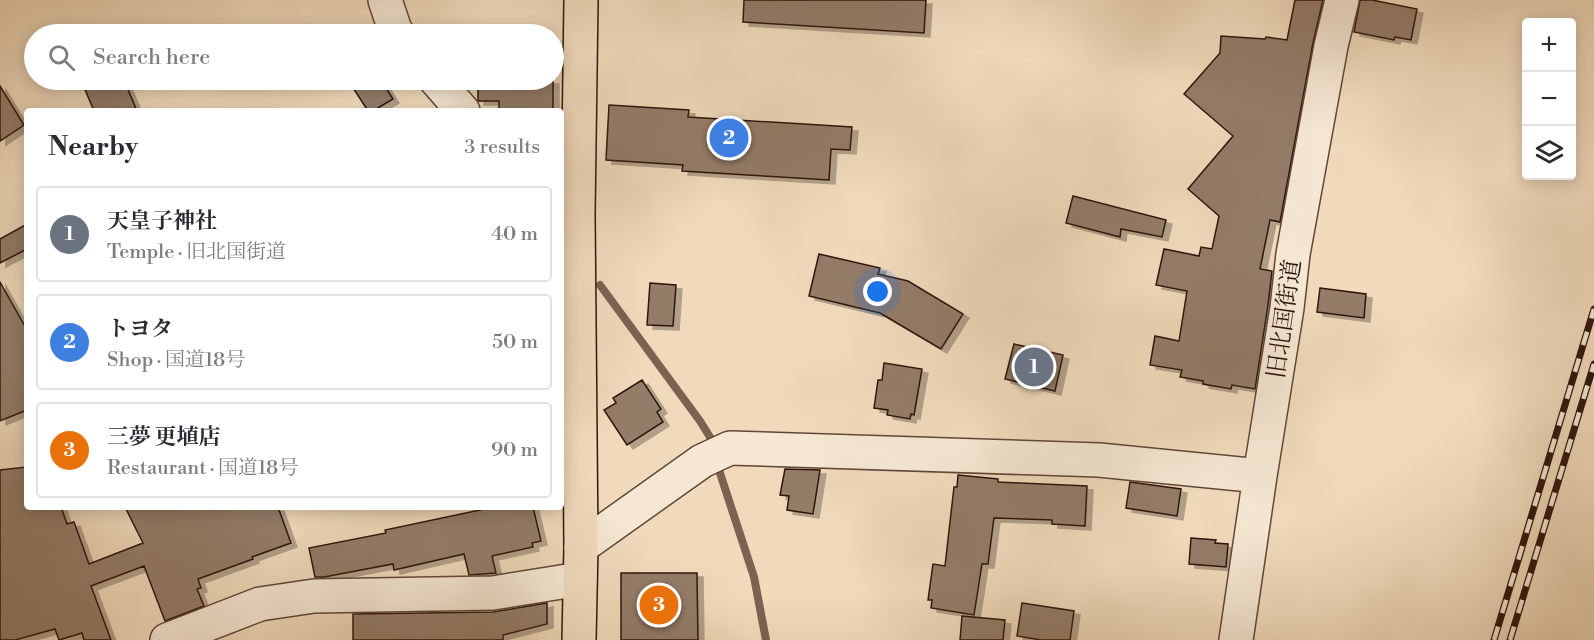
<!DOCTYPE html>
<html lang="en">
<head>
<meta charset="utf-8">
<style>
  body { margin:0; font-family:"Libre Bodoni","Noto Serif JP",serif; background:#f7f7f7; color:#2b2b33 }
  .controls { position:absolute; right:18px; top:18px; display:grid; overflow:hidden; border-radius:6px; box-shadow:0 3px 15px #0003 }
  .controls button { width:54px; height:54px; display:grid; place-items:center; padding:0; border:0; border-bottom:2px solid #e1e1e2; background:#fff; color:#2b2b33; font:30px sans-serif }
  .you { position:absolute; left:878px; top:292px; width:21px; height:21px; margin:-15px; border:4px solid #fff; border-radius:50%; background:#1a73e8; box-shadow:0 0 0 9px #1a73e833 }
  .badge { display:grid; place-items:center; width:39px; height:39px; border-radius:50%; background:#8f2418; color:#fff; font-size:20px; font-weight:700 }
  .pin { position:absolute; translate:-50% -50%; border:3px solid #fff; box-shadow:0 2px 6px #0006 }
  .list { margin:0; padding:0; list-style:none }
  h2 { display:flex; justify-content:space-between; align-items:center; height:78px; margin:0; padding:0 24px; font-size:26px }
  h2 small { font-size:20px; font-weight:400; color:#7c7c81 }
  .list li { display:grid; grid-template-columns:39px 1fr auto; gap:18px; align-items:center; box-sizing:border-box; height:96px; margin:0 12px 12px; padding:0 12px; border:2px solid #e1e1e2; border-radius:6px }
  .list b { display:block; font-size:22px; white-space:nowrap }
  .list p { margin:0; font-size:20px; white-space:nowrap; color:#7c7c81 }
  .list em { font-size:20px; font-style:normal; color:#7c7c81 }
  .icon { flex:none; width:33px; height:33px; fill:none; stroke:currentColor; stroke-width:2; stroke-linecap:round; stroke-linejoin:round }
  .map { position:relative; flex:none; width:1594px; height:640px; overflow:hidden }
  .search { position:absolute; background:#fff; box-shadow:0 3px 15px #0003; left:24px; top:24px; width:540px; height:66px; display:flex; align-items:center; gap:15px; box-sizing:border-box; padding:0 21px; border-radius:33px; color:#7c7c81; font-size:22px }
  .panel { position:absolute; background:#fff; box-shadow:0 3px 15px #0003; left:24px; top:108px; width:540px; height:402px; border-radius:6px }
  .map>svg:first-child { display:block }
</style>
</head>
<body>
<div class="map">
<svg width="1594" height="640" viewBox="0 0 1594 640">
  <defs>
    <filter id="shadow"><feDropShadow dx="6" dy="4" stdDeviation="0" flood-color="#0004"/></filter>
  </defs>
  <rect width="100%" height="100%" fill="#f0dabb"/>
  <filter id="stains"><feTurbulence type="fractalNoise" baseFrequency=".00333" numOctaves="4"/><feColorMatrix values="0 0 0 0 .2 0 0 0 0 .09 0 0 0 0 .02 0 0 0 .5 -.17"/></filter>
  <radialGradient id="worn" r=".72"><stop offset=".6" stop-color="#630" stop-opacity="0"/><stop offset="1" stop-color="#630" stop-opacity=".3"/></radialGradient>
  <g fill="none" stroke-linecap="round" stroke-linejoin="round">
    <!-- stream -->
    <path stroke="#7b6352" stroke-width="8" d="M 600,285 L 700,421 L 713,442
      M 718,467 L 754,577 L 766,640"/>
  </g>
  <!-- building -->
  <path fill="#937c67" stroke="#2f160d" stroke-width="1.5" filter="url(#shadow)" d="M 744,0 L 926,0 L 924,33 L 743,22 Z
    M 1295,0 L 1323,0 L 1313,43 L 1280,222 L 1270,220 L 1260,269 L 1272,271 L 1268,305 L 1255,389 L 1232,385 L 1231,389 L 1203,384 L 1203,381 L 1180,377 L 1182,370 L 1150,365 L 1155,336 L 1179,341 L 1187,291 L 1156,285 L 1164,249 L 1199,256 L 1201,247 L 1212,249 L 1219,216 L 1188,189 L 1233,136 L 1184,94 L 1220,53 L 1221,36 L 1265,39 L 1266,37 L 1287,40 Z
    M 1360,0 L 1372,0 L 1417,9 L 1411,40 L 1395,37 L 1394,40 L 1354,32 Z
    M 81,80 L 124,80 L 137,111 L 94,111 Z
    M 348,80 L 381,80 L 393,99 L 373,111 L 368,111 Z
    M 478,80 L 553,80 L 553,111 L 499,111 L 499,101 L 478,101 Z
    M 0,86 L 24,125 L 0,141 Z
    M 609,105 L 689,110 L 688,117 L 852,127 L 850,150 L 831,149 L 829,180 L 682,171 L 683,165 L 606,160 Z
    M 1073,196 L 1166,220 L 1162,237 L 1121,229 L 1120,237 L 1066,223 Z
    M 27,224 L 27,249 L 0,263 L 0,239 Z
    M 819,254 L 880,268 L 878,274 L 908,281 L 963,314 L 941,349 L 880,313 L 809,296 Z
    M 0,282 L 27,330 L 27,410 L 0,421 Z
    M 650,283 L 676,285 L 673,326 L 647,325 Z
    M 1320,288 L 1366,294 L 1364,318 L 1317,312 Z
    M 1014,344 L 1063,355 L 1055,391 L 1005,379 Z
    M 884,363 L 922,369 L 914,415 L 911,414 L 910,419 L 887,415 L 888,410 L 874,408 L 878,380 L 882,380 Z
    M 642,380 L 661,409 L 657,412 L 663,422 L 627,445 L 604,410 L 616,403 L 613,398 Z
    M 27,467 L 27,507 L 61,507 L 67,524 L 74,522 L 89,564 L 143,543 L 125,507 L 278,507 L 291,543 L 252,557 L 253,559 L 198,579 L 201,588 L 197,589 L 204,606 L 165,621 L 144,566 L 91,586 L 111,640 L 84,640 L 82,633 L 59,640 L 55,629 L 15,640 L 0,640 L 0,470 Z
    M 785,469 L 820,470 L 813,514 L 787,510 L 789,496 L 780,495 Z
    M 958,475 L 998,479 L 998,482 L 1087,486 L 1085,526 L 1052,524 L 1052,520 L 994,518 L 988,564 L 982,564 L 974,615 L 931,608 L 932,600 L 928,600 L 933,564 L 945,566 L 954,487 L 957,487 Z
    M 1130,482 L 1181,489 L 1177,516 L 1126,508 Z
    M 494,507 L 533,507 L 541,541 L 532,543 L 533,547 L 492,556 L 496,573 L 469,575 L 464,554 L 394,570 L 393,564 L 324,577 L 315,577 L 309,548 L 386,533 L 385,530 Z
    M 1191,538 L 1216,540 L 1215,543 L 1228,544 L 1226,567 L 1189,564 Z
    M 621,573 L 697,573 L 698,640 L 621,640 Z
    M 547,603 L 547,624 L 503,635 L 503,640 L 353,640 L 353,614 L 493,612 Z
    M 1022,603 L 1074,611 L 1070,640 L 1041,640 L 1017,636 Z
    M 962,616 L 1005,620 L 1003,640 L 960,640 Z"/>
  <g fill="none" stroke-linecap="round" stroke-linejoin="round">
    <defs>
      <path id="minor" d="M 385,0 L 395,30 L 398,34
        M 436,80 L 463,111
        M 581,547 L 702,461 L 730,448 L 1099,460 L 1260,476
        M 167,640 L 260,604 L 314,596 L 493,593 L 580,579
        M 1236,640 L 1260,476 L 1287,308 L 1293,254 L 1331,46 L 1342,0"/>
      <path id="highway" d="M 579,640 L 581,547 L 578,214 L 581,0"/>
    </defs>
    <!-- minor casing -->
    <use href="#minor" stroke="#5f4738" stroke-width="36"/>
    <!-- highway casing -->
    <use href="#highway" stroke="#2f160d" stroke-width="36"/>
    <!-- minor -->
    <use href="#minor" stroke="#f5e7d3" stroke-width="33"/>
    <!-- highway -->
    <use href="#highway" stroke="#f0dabb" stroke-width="33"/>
    <defs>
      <path id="rail" d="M 1494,640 L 1594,309
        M 1510,640 L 1594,364"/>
    </defs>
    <!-- rail casing -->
    <use href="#rail" stroke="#2f160d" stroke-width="7"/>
    <!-- rail -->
    <use href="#rail" stroke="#f5e7d3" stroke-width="4.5" stroke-dasharray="14" stroke-linecap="butt"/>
  </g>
  <g text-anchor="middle" stroke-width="4.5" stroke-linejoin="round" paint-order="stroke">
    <!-- street labels -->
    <g font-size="24" fill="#2f160d" stroke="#f5e7d3">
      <text transform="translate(1284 319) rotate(-82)" y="8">旧北国街道</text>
    </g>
  </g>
  <rect width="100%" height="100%" filter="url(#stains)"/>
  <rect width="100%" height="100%" fill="url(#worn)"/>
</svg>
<div class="controls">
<button>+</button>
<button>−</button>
<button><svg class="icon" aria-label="layers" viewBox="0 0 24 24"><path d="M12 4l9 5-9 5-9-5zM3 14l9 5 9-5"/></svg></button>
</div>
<div class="you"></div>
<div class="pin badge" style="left:1034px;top:367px;background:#6b7280">1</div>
<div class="pin badge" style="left:729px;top:138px;background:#3f7fe0">2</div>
<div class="pin badge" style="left:659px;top:605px;background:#e8710a">3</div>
<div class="search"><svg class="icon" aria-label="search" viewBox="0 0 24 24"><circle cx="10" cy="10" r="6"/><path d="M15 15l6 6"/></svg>Search here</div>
<section class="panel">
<h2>Nearby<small>3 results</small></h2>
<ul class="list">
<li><span class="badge" style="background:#6b7280">1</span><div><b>天皇子神社</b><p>Temple · 旧北国街道</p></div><em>40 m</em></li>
<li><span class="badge" style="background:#3f7fe0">2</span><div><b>トヨタ</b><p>Shop · 国道18号</p></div><em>50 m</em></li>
<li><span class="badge" style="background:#e8710a">3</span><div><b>三夢 更埴店</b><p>Restaurant · 国道18号</p></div><em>90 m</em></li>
</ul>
</section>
</div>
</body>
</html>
